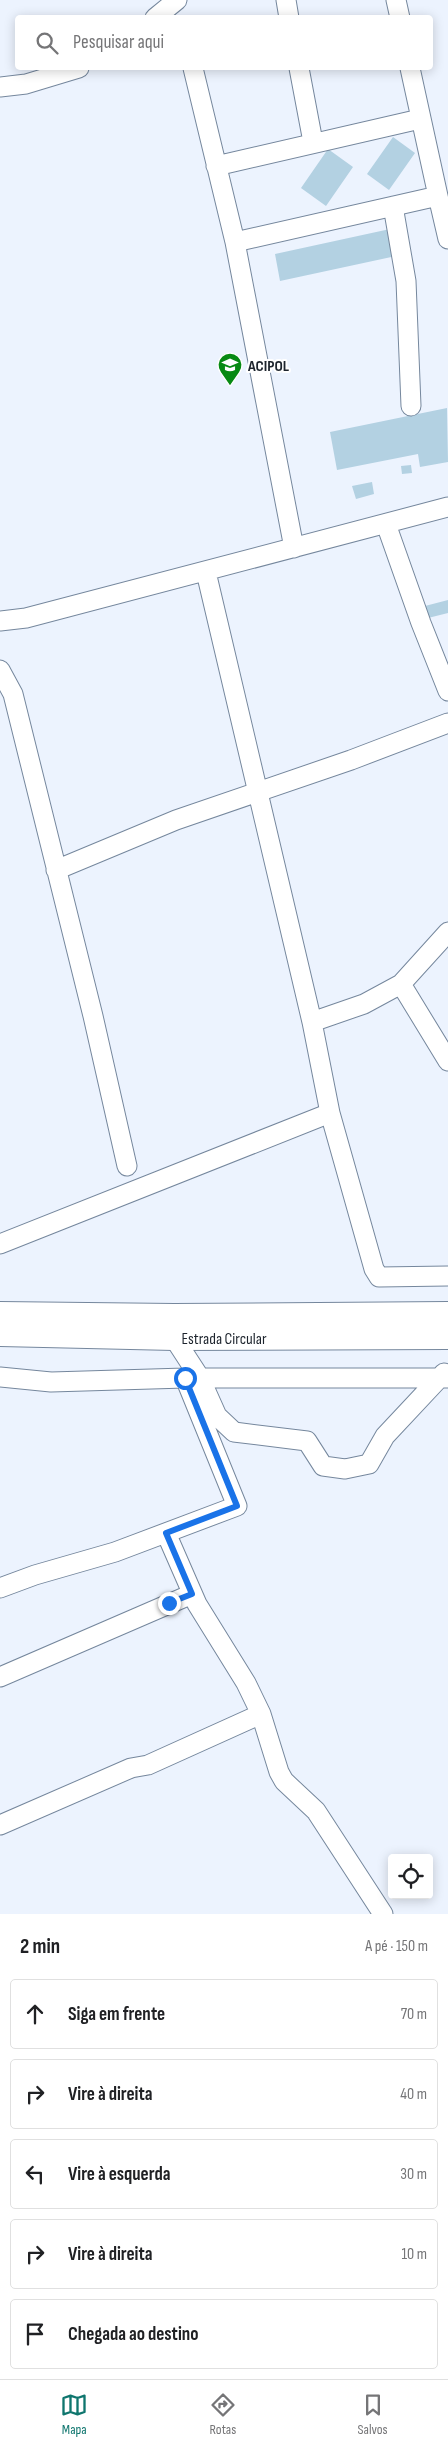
<!DOCTYPE html>
<html lang="pt">
<head>
<meta charset="utf-8">
<style>
  body { margin:0; font-family:"Sofia Sans Condensed",sans-serif; background:#f6f6f6; color:#202124 }
  .controls { position:absolute; right:15px; bottom:15px; display:grid; overflow:hidden; border-radius:5px; box-shadow:0 2px 12px #0003 }
  .controls button { width:45px; height:45px; display:grid; place-items:center; padding:0; border:0; border-bottom:1px solid #e0e0e0; background:#fff; color:#202124; font:25px sans-serif }
  .stop { position:absolute; width:15px; height:15px; margin:-11px; border:4px solid #1a73e8; border-radius:50%; background:#fff }
  .stop.end { background:#1a73e8; border-color:#fff; box-shadow:0 1px 5px #0008 }
  .list { margin:0; padding:0; list-style:none }
  h2 { display:flex; justify-content:space-between; align-items:center; height:65px; margin:0; padding:0 20px; font-size:21px }
  h2 small { font-size:16px; font-weight:400; color:#757577 }
  .list li { display:grid; grid-template-columns:32px 1fr auto; gap:15px; align-items:center; box-sizing:border-box; height:70px; margin:0 10px 10px; padding:0 10px; border:1px solid #e0e0e0; border-radius:5px }
  .list b { display:block; font-size:19px; white-space:nowrap }
  .list em { font-size:16px; font-style:normal; color:#757577 }
  .icon { flex:none; width:28px; height:28px; fill:none; stroke:currentColor; stroke-width:2; stroke-linecap:round; stroke-linejoin:round }
  .map { position:relative; flex:none; width:448px; height:1914px; overflow:hidden }
  .search { position:absolute; background:#fff; box-shadow:0 2px 12px #0003; left:15px; right:15px; top:15px; height:55px; display:flex; align-items:center; gap:12px; box-sizing:border-box; padding:0 18px; border-radius:5px; color:#757577; font-size:19px }
  .sheet { height:465px; background:#fff }
  nav { display:flex; justify-content:space-around; align-items:center; box-sizing:border-box; height:70px; border-top:1px solid #e0e0e0; background:#fff; font-size:14px; color:#757577 }
  nav a { display:grid; justify-items:center; gap:2px }
  nav .on { color:#0f766e }
  .map>svg:first-child { display:block }
</style>
</head>
<body>
<div class="map">
<svg width="448" height="1914" viewBox="0 0 448 1914">
  <rect width="100%" height="100%" fill="#ecf3fe"/>
  <!-- building -->
  <path fill="#b3d1e2" d="M 393,137 L 415,153 L 389,190 L 367,174 Z
    M 328,149 L 353,167 L 326,206 L 301,188 Z
    M 390,229 L 396,256 L 280,281 L 275,254 Z
    M 447,408 L 448,462 L 420,467 L 418,454 L 337,470 L 330,432 Z
    M 411,465 L 412,473 L 402,474 L 401,466 Z
    M 372,482 L 374,494 L 356,499 L 352,486 Z
    M 448,600 L 448,613 L 428,618 L 425,606 Z"/>
  <g fill="none" stroke-linecap="round" stroke-linejoin="round">
    <defs>
      <path id="minor" d="M 286,0 L 289,18
        M 396,0 L 400,18
        M 155,18 L 177,0
        M 193,68 L 235,242
        M 299,68 L 313,142
        M 0,87 L 26,84 L 79,68
        M 216,166 L 420,119
        M 438,196 L 448,239
        M 393,206 L 406,281 L 411,406
        M 386,524 L 421,623 L 448,691
        M 294,548 L 235,242 L 438,196 L 410,68
        M 206,572 L 312,1022 L 330,1113 L 374,1269 L 379,1277 L 448,1276
        M 0,621 L 26,618 L 448,507
        M 0,670 L 13,694 L 93,1016 L 127,1166
        M 56,870 L 176,820 L 351,760 L 448,723
        M 401,984 L 448,1061
        M 312,1022 L 364,1004 L 401,984 L 448,932
        M 0,1244 L 330,1113
        M 174,1338 L 200,1378 L 217,1416 L 234,1432 L 307,1441 L 323,1466 L 345,1469 L 369,1464 L 385,1436 L 444,1373
        M 0,1377 L 51,1382 L 185,1378 L 448,1378
        M 166,1533 L 197,1604 L 246,1683 L 261,1714 L 279,1772 L 284,1781 L 316,1811 L 383,1914
        M 0,1588 L 35,1575 L 115,1552 L 237,1506 L 185,1378
        M 0,1677 L 192,1594
        M 0,1825 L 131,1768 L 148,1765 L 261,1714"/>
      <path id="major" d="M 0,1314 L 174,1316 L 448,1314
        M 0,1334 L 174,1338 L 448,1337"/>
    </defs>
    <!-- minor casing -->
    <use href="#minor" stroke="#75879d" stroke-width="21"/>
    <!-- major casing -->
    <use href="#major" stroke="#75879d" stroke-width="26"/>
    <!-- minor -->
    <use href="#minor" stroke="#fff" stroke-width="19"/>
    <!-- major -->
    <use href="#major" stroke="#fff" stroke-width="24"/>
  </g>
  <g fill="none" stroke-linecap="round" stroke-linejoin="round">
    <!-- route -->
    <path stroke="#1a73e8" stroke-width="6" d="M 169,1603 L 192,1594 L 166,1533 L 237,1506 L 185,1378"/>
  </g>
  <!-- icons -->
  <defs>
    <symbol id="university-pin" viewBox="-11 -11 22 30"><path d="M0 17L-7.5 6A9.5 9.5 0 1 1 7.5 6Z" fill="#078a13" stroke="#fff"/><path d="M0-5L7-2L0 1L-7-2ZM-4 1L0 2.5L4 1V4Q0 6-4 4Z" fill="#fff"/></symbol>
  </defs>
  <g fill-rule="evenodd">
    <use href="#university-pin" x="216" y="351" width="28" height="38"/>
  </g>
  <g text-anchor="middle" stroke-width="4" stroke-linejoin="round" paint-order="stroke">
    <!-- poi labels -->
    <g font-size="16" font-weight="bold" fill="#1d242d" stroke="#fff" text-anchor="start">
      <text x="248" y="371">ACIPOL</text>
    </g>
    <!-- street labels -->
    <g font-size="16" fill="#1d242d" stroke="#fff">
      <text x="224" y="1344">Estrada Circular</text>
    </g>
  </g>
</svg>
<div class="controls">
<button><svg class="icon" aria-label="locate" viewBox="0 0 24 24"><circle cx="12" cy="12" r="6"/><path d="M12 2v4M12 18v4M2 12h4M18 12h4"/></svg></button>
</div>
<div class="stop" style="left:185px;top:1378px"></div>
<div class="stop end" style="left:169px;top:1603px"></div>
<div class="search"><svg class="icon" aria-label="search" viewBox="0 0 24 24"><circle cx="10" cy="10" r="6"/><path d="M15 15l6 6"/></svg>Pesquisar aqui</div>
</div>
<section class="sheet">
<h2>2 min<small>A pé · 150 m</small></h2>
<ul class="list">
<li><svg class="icon" aria-label="ahead" viewBox="0 0 24 24"><path d="M12 20V5M6 11l6-6 6 6"/></svg><div><b>Siga em frente</b></div><em>70 m</em></li>
<li><svg class="icon" aria-label="right" viewBox="0 0 24 24"><path d="M7 20v-9h11M14 6l5 5-5 5"/></svg><div><b>Vire à direita</b></div><em>40 m</em></li>
<li><svg class="icon" aria-label="left" viewBox="0 0 24 24"><path d="M17 20v-9H6M10 6l-5 5 5 5"/></svg><div><b>Vire à esquerda</b></div><em>30 m</em></li>
<li><svg class="icon" aria-label="right" viewBox="0 0 24 24"><path d="M7 20v-9h11M14 6l5 5-5 5"/></svg><div><b>Vire à direita</b></div><em>10 m</em></li>
<li><svg class="icon" aria-label="arrive" viewBox="0 0 24 24"><path d="M6 21V4h12l-3 4 3 4H6"/></svg><div><b>Chegada ao destino</b></div></li>
</ul>
</section>
<nav>
<a class="on"><svg class="icon" aria-label="map" viewBox="0 0 24 24"><path d="M3 6l6-2 6 2 6-2v14l-6 2-6-2-6 2zM9 4v14M15 6v14"/></svg>Mapa</a>
<a><svg class="icon" aria-label="directions" viewBox="0 0 24 24"><path d="M12 3l9 9-9 9-9-9zM9 14v-3h6M13 9l2 2-2 2"/></svg>Rotas</a>
<a><svg class="icon" aria-label="saved" viewBox="0 0 24 24"><path d="M7 4h10v16l-5-4-5 4z"/></svg>Salvos</a>
</nav>
</body>
</html>
